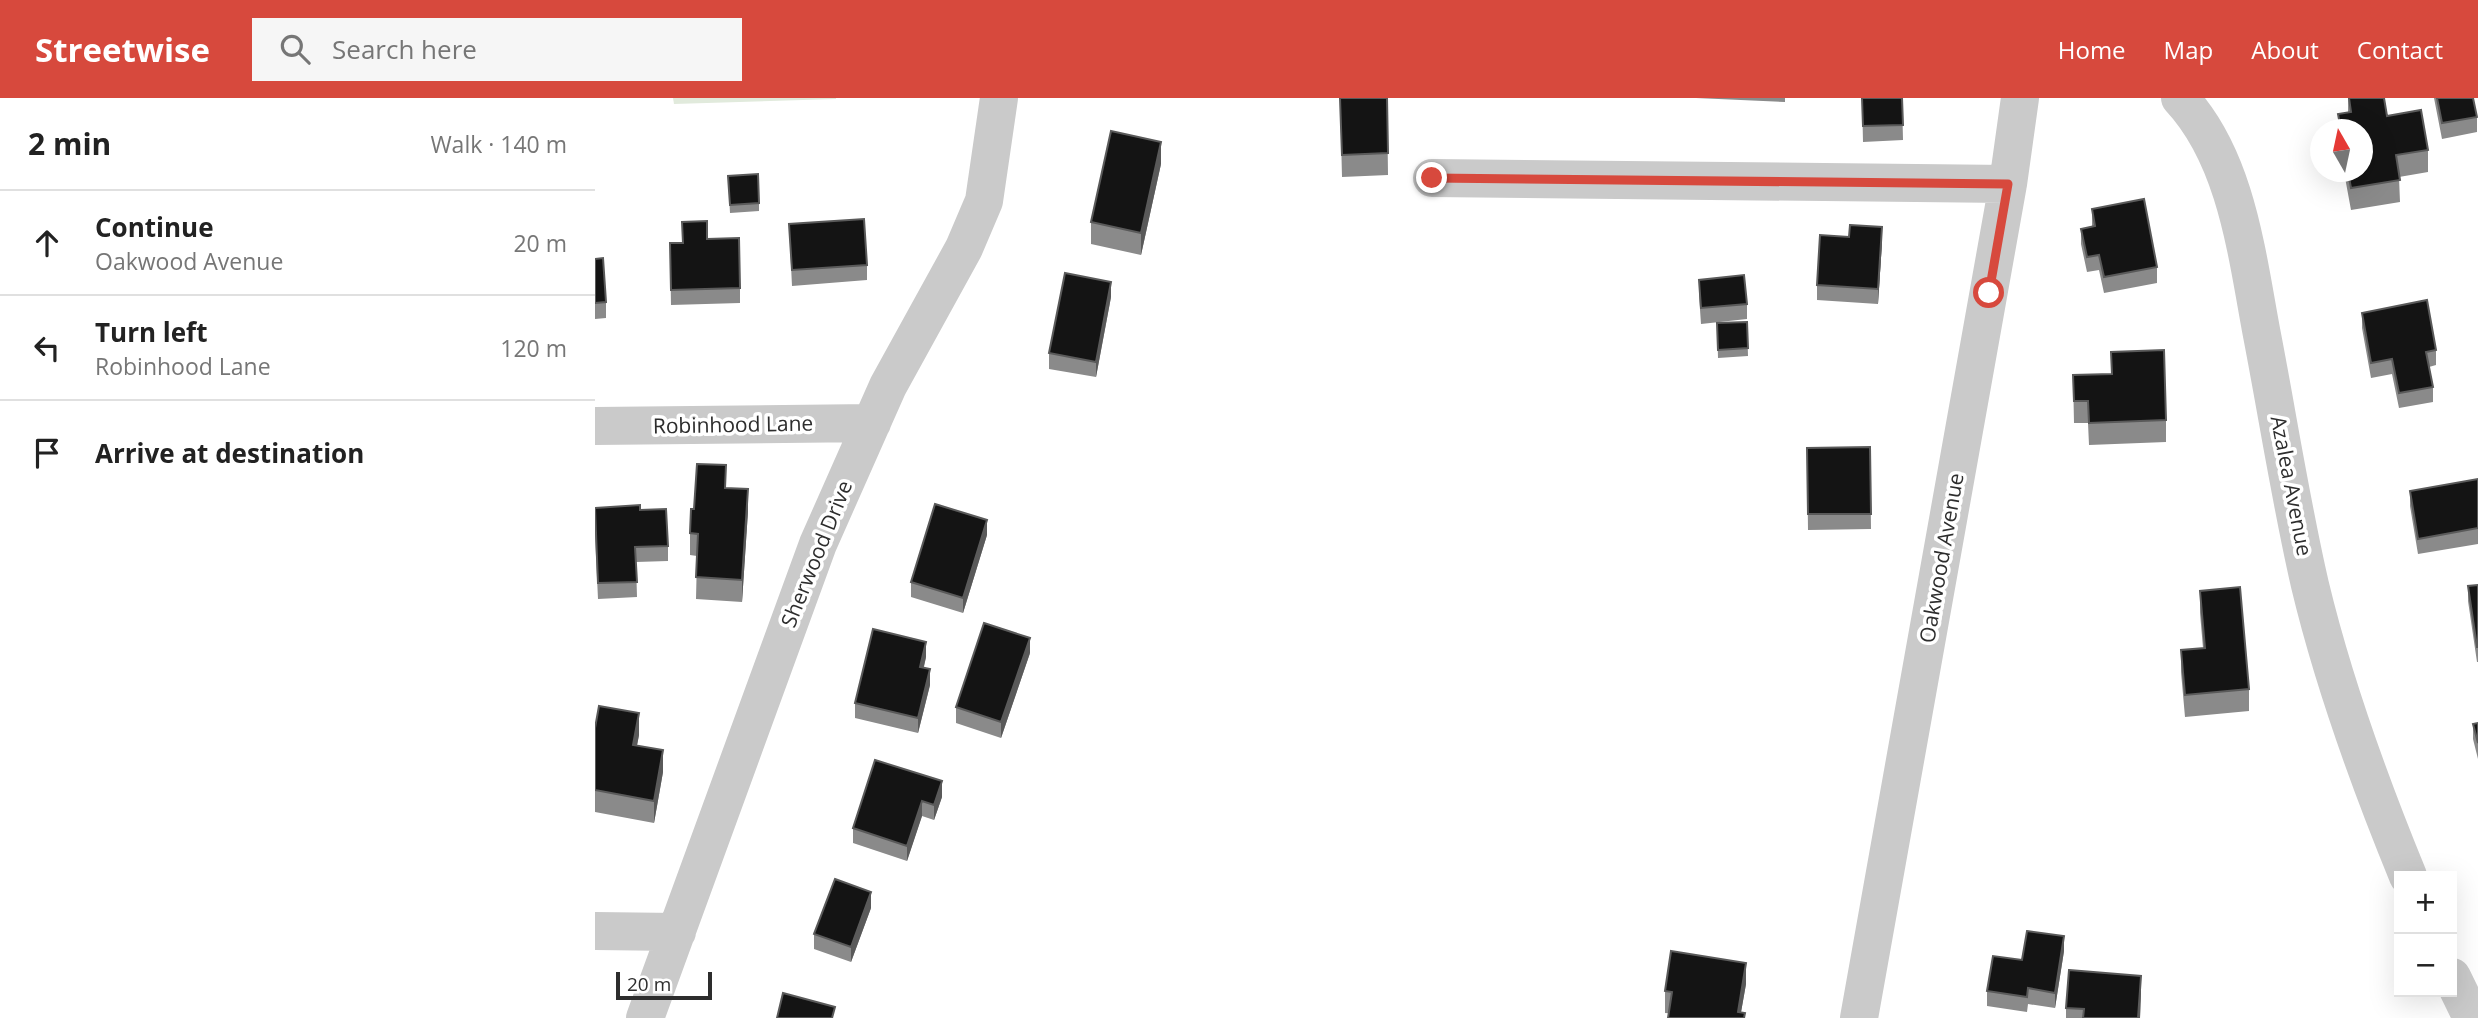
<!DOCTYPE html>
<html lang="en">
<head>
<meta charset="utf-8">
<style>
  body { margin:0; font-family:"Open Sans",sans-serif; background:#f6f6f6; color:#222 }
  .controls { position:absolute; right:21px; bottom:21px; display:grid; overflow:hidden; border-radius:0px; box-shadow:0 7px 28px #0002 }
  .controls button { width:63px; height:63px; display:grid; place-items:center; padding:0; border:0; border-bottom:2px solid #e0e0e0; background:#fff; color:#222; font:35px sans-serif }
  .compass { position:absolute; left:1715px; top:21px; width:63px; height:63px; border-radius:50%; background:#fff; box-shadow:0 7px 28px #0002; rotate:351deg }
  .scale { position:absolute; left:21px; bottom:18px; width:96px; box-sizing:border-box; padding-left:7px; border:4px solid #2d2d2d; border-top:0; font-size:19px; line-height:24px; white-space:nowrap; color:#2d2d2d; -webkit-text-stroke:5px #fff; paint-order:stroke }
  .stop { position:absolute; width:21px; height:21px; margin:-16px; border:5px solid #d7493d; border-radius:50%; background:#fff }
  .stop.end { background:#d7493d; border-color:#fff; box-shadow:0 2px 7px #0008 }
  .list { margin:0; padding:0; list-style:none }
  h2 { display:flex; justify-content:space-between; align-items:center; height:91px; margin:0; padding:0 28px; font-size:30px }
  h2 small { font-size:23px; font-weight:400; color:#767676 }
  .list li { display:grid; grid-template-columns:46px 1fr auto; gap:21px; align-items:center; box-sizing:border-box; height:105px; padding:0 28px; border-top:2px solid #e0e0e0 }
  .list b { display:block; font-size:26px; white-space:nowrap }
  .list p { margin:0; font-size:23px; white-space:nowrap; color:#767676 }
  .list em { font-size:23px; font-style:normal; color:#767676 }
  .icon { flex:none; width:38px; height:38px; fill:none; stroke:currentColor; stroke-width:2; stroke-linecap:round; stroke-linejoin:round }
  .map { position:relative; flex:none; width:1883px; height:920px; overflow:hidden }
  header { display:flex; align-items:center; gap:42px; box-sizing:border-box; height:98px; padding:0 35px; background:#d7493d; color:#fff }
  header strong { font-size:33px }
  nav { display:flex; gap:38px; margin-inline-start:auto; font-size:24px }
  .search { width:490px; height:63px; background:#f6f6f6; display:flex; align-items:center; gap:18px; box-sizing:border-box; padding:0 24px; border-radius:0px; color:#767676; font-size:26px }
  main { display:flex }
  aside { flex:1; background:#fff }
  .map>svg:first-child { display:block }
</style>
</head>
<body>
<header>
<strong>Streetwise</strong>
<div class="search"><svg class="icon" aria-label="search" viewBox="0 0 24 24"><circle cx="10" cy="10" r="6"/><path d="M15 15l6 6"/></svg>Search here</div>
<nav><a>Home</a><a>Map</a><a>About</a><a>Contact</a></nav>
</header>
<main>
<aside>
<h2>2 min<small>Walk · 140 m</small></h2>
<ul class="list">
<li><svg class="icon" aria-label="ahead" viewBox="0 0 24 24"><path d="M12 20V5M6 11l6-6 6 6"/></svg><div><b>Continue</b><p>Oakwood Avenue</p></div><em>20 m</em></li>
<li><svg class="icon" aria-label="left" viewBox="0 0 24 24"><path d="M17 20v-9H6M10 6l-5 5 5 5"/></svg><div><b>Turn left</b><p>Robinhood Lane</p></div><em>120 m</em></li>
<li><svg class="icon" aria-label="arrive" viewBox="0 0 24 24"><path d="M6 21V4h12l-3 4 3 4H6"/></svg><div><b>Arrive at destination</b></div></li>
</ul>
</aside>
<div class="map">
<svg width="1883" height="920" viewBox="0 0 1883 920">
  <rect width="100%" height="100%" fill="#fff"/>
  <!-- green -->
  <path fill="#e1eadc" d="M 78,0 L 241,0 L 241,1 L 79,6 Z"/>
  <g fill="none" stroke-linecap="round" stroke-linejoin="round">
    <!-- minor -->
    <path stroke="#cacaca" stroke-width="38" d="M 1585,0 C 1642,61 1652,158 1667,237 C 1683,320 1696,405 1715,487 C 1739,587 1774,683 1813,778
      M 837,80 L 1413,86
      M 0,328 L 277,325
      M 0,833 L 82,834
      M 1857,879 L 1877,920
      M 50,920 L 223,446 L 293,288 L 369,150 L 389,103 L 404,0
      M 1264,920 L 1413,86 L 1425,0"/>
  </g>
  <!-- wall -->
  <path fill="#8a8a8a" d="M 745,0 L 792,0 L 793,77 L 747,79 Z
    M 1101,0 L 1190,0 L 1190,4 Z
    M 1267,0 L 1307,0 L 1308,42 L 1268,44 Z
    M 1753,0 L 1789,0 L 1792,18 L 1833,52 L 1833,74 L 1804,79 L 1805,104 L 1756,112 L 1749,74 L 1768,74 L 1768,32 L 1743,32 L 1743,16 L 1753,15 Z
    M 1839,0 L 1878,0 L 1882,19 L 1882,34 L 1847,41 Z
    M 566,66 L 546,157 L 496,146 L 496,124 Z
    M 133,78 L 164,105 L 164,113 L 135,115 Z
    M 1497,111 L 1562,169 L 1562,185 L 1509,195 L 1504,172 L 1492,174 L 1486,146 L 1486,131 L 1497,128 Z
    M 194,126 L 272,167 L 272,182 L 197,188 Z
    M 1254,139 L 1287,144 L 1283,206 L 1222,202 L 1222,187 Z
    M 112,141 L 145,190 L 145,205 L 76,207 L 75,145 L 87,145 Z
    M 0,161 L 11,204 L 11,220 L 0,221 Z
    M 1104,182 L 1152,206 L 1152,221 L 1106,226 L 1104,197 Z
    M 516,199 L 501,279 L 454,271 L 454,255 Z
    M 1767,215 L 1841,252 L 1841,267 L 1834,269 L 1838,289 L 1838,304 L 1804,310 L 1797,276 L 1776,280 L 1767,230 Z
    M 1152,224 L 1153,258 L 1123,260 L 1122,225 Z
    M 1516,254 L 1571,322 L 1571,344 L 1494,347 L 1493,325 L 1479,325 L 1478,277 L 1517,276 Z
    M 1275,349 L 1276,431 L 1213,432 L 1212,350 Z
    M 1883,381 L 1883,446 L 1823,456 L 1815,408 L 1815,393 Z
    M 131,390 L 153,413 L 147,504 L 101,501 L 102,458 L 95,457 L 95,435 L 99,411 Z
    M 0,410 L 45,412 L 73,448 L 73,463 L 41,464 L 42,499 L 3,501 L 0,437 Z
    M 392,437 L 368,515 L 316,499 L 316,484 Z
    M 1883,487 L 1883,564 L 1882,564 L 1873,503 L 1873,488 Z
    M 1605,493 L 1654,591 L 1654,613 L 1590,619 L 1586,574 L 1586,552 L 1608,550 L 1605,515 Z
    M 435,555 L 406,640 L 361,625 L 361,609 Z
    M 331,559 L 329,569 L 335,587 L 323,635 L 260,620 L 260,605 Z
    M 1883,625 L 1883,661 L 1878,641 L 1878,626 Z
    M 0,630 L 44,637 L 42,647 L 68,674 L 59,725 L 0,714 Z
    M 280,662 L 347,699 L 339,722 L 327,718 L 312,763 L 258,745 L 258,730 Z
    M 276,810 L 256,864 L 219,851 L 219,836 Z
    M 1469,853 L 1460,910 L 1433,906 L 1432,914 L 1392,908 L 1392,893 L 1427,862 Z
    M 1151,886 L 1146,914 L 1150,920 L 1070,915 L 1070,893 Z
    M 1546,893 L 1545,920 L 1471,920 L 1471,910 Z"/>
  <!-- shaded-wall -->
  <path fill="#5a5a5a" d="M 566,44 L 566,66 L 546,157 L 546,135 Z
    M 1287,129 L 1287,144 L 1283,206 L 1283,191 Z
    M 516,184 L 516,199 L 501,279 L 501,264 Z
    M 153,391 L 153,413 L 147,504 L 147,482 Z
    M 392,422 L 392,437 L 368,515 L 368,500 Z
    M 435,540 L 435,555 L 406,640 L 406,624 Z
    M 331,544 L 331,559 L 325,584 L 325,569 Z
    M 335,571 L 335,587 L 323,635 L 323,620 Z
    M 44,615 L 44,637 L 38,668 L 38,647 Z
    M 68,652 L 68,674 L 59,725 L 59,703 Z
    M 347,683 L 347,699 L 339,722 L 339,707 Z
    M 327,703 L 327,718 L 312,763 L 312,748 Z
    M 276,794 L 276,810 L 256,864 L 256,849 Z
    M 1469,838 L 1469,853 L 1460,910 L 1460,895 Z
    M 1151,865 L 1151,886 L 1145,920 L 1143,914 Z
    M 1546,878 L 1546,893 L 1545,920 L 1543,920 Z"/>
  <!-- building -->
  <path fill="#141414" stroke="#5a5a5a" stroke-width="2" d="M 745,0 L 792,0 L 793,55 L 747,57 Z
    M 1267,0 L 1307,0 L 1308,27 L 1268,28 Z
    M 1754,0 L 1789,0 L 1792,18 L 1826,12 L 1833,52 L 1801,57 L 1805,82 L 1756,90 L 1753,74 L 1768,74 L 1768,32 L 1746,32 L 1743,16 L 1756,14 Z
    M 1842,0 L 1878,0 L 1882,19 L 1847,25 Z
    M 516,33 L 566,44 L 546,135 L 496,124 Z
    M 163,76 L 164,105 L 135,107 L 133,78 Z
    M 1549,101 L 1562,169 L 1509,179 L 1504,157 L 1492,159 L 1486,131 L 1500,128 L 1497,111 Z
    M 269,121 L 272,167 L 197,172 L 194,126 Z
    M 112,123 L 112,141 L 144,140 L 145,190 L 76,192 L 75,145 L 88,145 L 87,124 Z
    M 1255,127 L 1287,129 L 1283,191 L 1222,187 L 1225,137 L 1254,139 Z
    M 8,160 L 11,204 L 0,205 L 0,161 Z
    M 470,175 L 516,184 L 501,264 L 454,255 Z
    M 1149,177 L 1152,206 L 1106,210 L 1104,182 Z
    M 1832,202 L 1841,252 L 1831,254 L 1838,289 L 1804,295 L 1797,261 L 1776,265 L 1767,215 Z
    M 1152,224 L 1153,250 L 1123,252 L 1122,225 Z
    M 1569,252 L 1571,322 L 1494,325 L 1493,303 L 1479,303 L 1478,277 L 1517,276 L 1516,254 Z
    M 1275,349 L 1276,416 L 1213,416 L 1212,350 Z
    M 102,366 L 131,367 L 130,390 L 153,391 L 147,482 L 101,479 L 103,436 L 95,435 L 96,411 L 99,411 Z
    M 1883,381 L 1883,430 L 1823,441 L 1815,393 Z
    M 340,406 L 392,422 L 368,500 L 316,484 Z
    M 45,407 L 45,412 L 71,411 L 73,448 L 40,449 L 42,484 L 3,485 L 0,410 Z
    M 1883,487 L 1883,549 L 1882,549 L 1873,488 Z
    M 1645,489 L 1654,591 L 1590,597 L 1586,552 L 1610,550 L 1605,493 Z
    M 389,525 L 435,540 L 406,624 L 361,609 Z
    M 278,531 L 331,544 L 325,569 L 335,571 L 323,620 L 260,605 Z
    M 4,608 L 44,615 L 38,647 L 68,652 L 59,703 L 0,692 L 0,630 Z
    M 1883,625 L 1883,645 L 1878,626 Z
    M 280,662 L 347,683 L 339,707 L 327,703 L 312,748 L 258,730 Z
    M 240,781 L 276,794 L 256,849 L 219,836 Z
    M 1432,833 L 1469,838 L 1460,895 L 1433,890 L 1432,899 L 1392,893 L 1398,858 L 1427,862 Z
    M 1076,853 L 1151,865 L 1143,914 L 1150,915 L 1149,920 L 1073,920 L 1077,894 L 1070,893 Z
    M 1474,872 L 1546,878 L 1543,920 L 1488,920 L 1489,911 L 1471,910 Z
    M 188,895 L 240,909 L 237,920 L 182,920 Z"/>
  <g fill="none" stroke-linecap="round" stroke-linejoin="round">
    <!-- route -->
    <path stroke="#d7493d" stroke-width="9" d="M 837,80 L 1413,86 L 1394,195"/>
  </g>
  <g text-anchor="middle" stroke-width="7" stroke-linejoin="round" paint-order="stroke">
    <!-- street labels -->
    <g font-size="21" fill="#2d2d2d" stroke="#fff">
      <text transform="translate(138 327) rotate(-1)" y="7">Robinhood Lane</text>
      <text transform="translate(1696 388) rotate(79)" y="7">Azalea Avenue</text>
      <text transform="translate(222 456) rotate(-68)" y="7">Sherwood Drive</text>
      <text transform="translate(1347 460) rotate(-80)" y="7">Oakwood Avenue</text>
    </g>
  </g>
</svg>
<div class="controls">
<button>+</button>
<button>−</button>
</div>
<svg class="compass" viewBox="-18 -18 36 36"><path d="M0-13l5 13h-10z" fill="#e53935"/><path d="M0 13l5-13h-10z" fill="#767676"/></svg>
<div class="scale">20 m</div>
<div class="stop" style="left:1394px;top:195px"></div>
<div class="stop end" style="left:837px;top:80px"></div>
</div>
</main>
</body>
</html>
